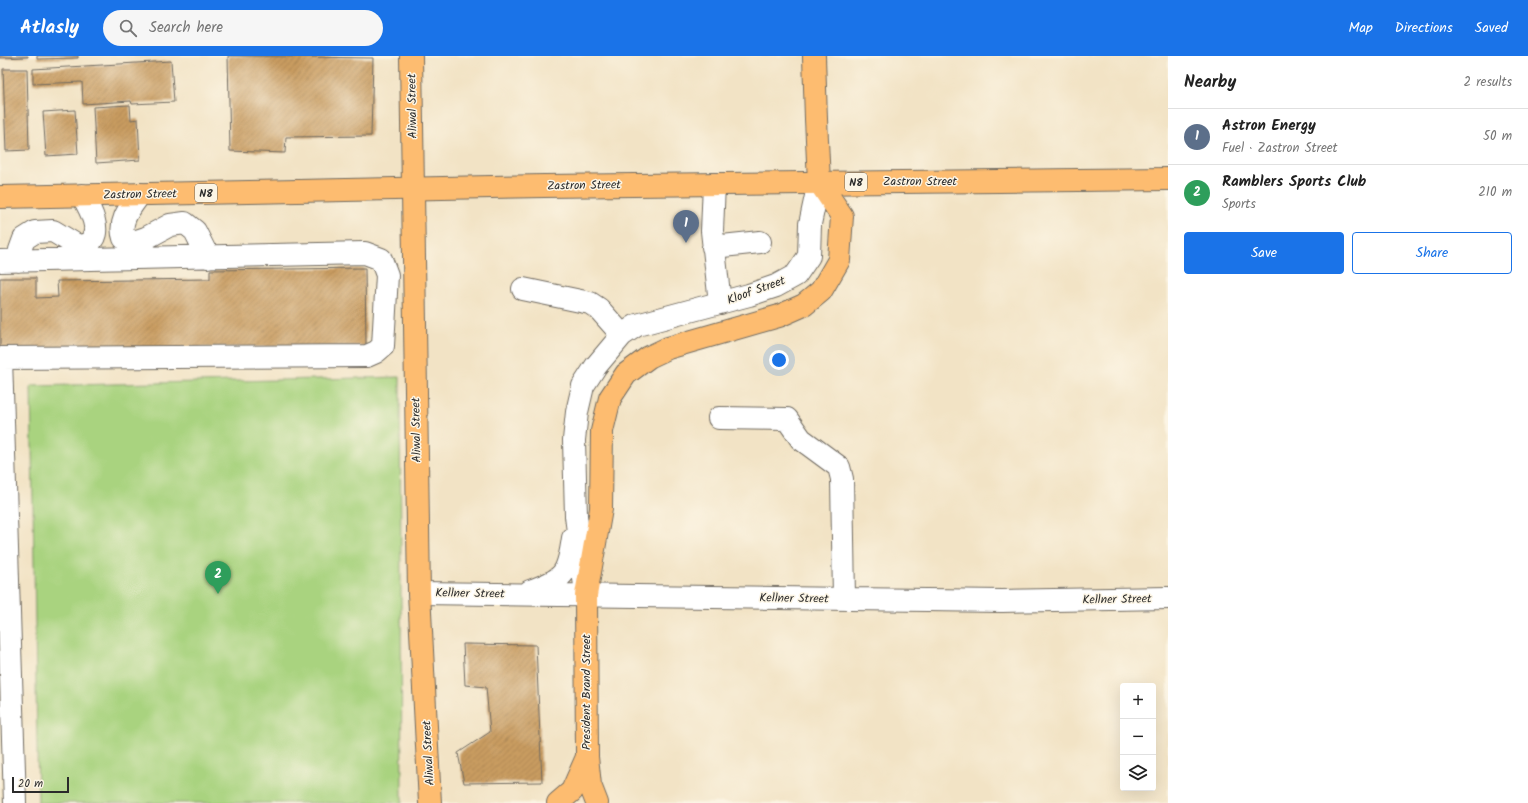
<!DOCTYPE html>
<html lang="en">
<head>
<meta charset="utf-8">
<style>
  body { margin:0; font-family:Kalam,sans-serif; background:#f6f6f6; color:#222 }
  .controls { position:absolute; right:12px; bottom:12px; display:grid; overflow:hidden; border-radius:4px; box-shadow:0 4px 16px #0002 }
  .controls button { width:36px; height:36px; display:grid; place-items:center; padding:0; border:0; border-bottom:1px solid #e0e0e0; background:#fff; color:#222; font:20px sans-serif }
  .scale { position:absolute; left:12px; bottom:10px; width:57px; box-sizing:border-box; padding-left:4px; border:2px solid #2b2b2b; border-top:0; font-size:11px; line-height:14px; white-space:nowrap; color:#2b2b2b; -webkit-text-stroke:3px #fcf5e5; paint-order:stroke }
  .you { position:absolute; left:779px; top:304px; width:14px; height:14px; margin:-10px; border:3px solid #fff; border-radius:50%; background:#1a73e8; box-shadow:0 0 0 6px #1a73e833 }
  .badge { display:grid; place-items:center; width:26px; height:26px; border-radius:50%; background:#1a73e8; color:#fff; font-size:13px; font-weight:700 }
  .pin { position:absolute; translate:-50% -33px; filter:drop-shadow(0 1px 2px #0008) }
  .pin::after { content:''; position:absolute; top:21px; width:14px; height:12px; background:inherit; clip-path:polygon(0 0,100% 0,50% 100%) }
  .list { margin:0; padding:0; list-style:none }
  h2 { display:flex; justify-content:space-between; align-items:center; height:52px; margin:0; padding:0 16px; font-size:17px }
  h2 small { font-size:13px; font-weight:400; color:#767676 }
  .list li { display:grid; grid-template-columns:26px 1fr auto; gap:12px; align-items:center; box-sizing:border-box; height:56px; padding:0 16px; border-top:1px solid #e0e0e0 }
  .list b { display:block; font-size:15px; white-space:nowrap }
  .list p { margin:0; font-size:13px; white-space:nowrap; color:#767676 }
  .list em { font-size:13px; font-style:normal; color:#767676 }
  .actions { display:flex; gap:8px; padding:12px 16px }
  .actions a { flex:1; padding:9px 0; border:1px solid #1a73e8; border-radius:4px; text-align:center; font-size:14px; color:#1a73e8 }
  .actions .main { background:#1a73e8; color:#fff }
  .icon { flex:none; width:22px; height:22px; fill:none; stroke:currentColor; stroke-width:2; stroke-linecap:round; stroke-linejoin:round }
  .map { position:relative; flex:none; width:1168px; height:747px; overflow:hidden }
  header { display:flex; align-items:center; gap:24px; box-sizing:border-box; height:56px; padding:0 20px; background:#1a73e8; color:#fff }
  header strong { font-size:19px }
  nav { display:flex; gap:22px; margin-inline-start:auto; font-size:14px }
  .search { width:280px; height:36px; background:#f6f6f6; display:flex; align-items:center; gap:10px; box-sizing:border-box; padding:0 14px; border-radius:22px; color:#767676; font-size:15px }
  main { display:flex }
  aside { flex:1; background:#fff }
  .map>svg:first-child { display:block }
</style>
</head>
<body>
<header>
<strong>Atlasly</strong>
<div class="search"><svg class="icon" aria-label="search" viewBox="0 0 24 24"><circle cx="10" cy="10" r="6"/><path d="M15 15l6 6"/></svg>Search here</div>
<nav><a>Map</a><a>Directions</a><a>Saved</a></nav>
</header>
<main>
<div class="map">
<svg width="1168" height="747" viewBox="0 0 1168 747">
  <defs>
    <pattern id="building-hatch" width="6" height="6" patternUnits="userSpaceOnUse"><rect width="6" height="6" fill="#c99c61"/><path d="M-1 1l2-2M0 6l6-6M5 7l2-2" fill="none" stroke="#a37f50"/></pattern>
  </defs>
  <rect width="100%" height="100%" fill="#fcf5e5"/>
  <filter id="ink" filterUnits="userSpaceOnUse"><feTurbulence type="fractalNoise" baseFrequency=".025" numOctaves="2"/><feDisplacementMap in="SourceGraphic" scale="8" xChannelSelector="R" yChannelSelector="G"/><feConvolveMatrix kernelMatrix="1 2 1 2 8 2 1 2 1" color-interpolation-filters="sRGB"/></filter>
  <filter id="wash" filterUnits="userSpaceOnUse"><feTurbulence type="fractalNoise" baseFrequency=".012" numOctaves="4" result="noise"/><feDisplacementMap in="SourceGraphic" scale="16" xChannelSelector="R" yChannelSelector="G"/><feGaussianBlur stdDeviation="0.9" result="paint"/><feColorMatrix in="noise" values="0 0 0 0 0 0 0 0 0 0 0 0 0 0 0 0 0 1.4 0 .05"/><feComposite in="paint" operator="in"/></filter>
  <g filter="url(#wash)">
    <rect width="100%" height="100%" fill="#f2e3c5"/>
    <!-- grass -->
    <path fill="#a9d37f" stroke="#6a7f55" d="M 400,321 L 402,747 L 38,747 L 31,330 Z"/>
    <g id="blocks">
      <!-- building -->
      <path fill="url(#building-hatch)" d="M 0,0 L 28,0 L 28,1 L 0,2 Z
        M 37,0 L 78,0 L 78,2 L 37,3 Z
        M 228,0 L 373,2 L 371,80 L 286,81 L 285,97 L 230,95 Z
        M 171,5 L 174,46 L 132,48 L 131,45 L 83,48 L 82,26 L 33,28 L 33,13 Z
        M 3,13 L 27,13 L 29,94 L 6,95 Z
        M 130,49 L 131,64 L 138,63 L 140,104 L 96,107 L 93,51 Z
        M 75,54 L 78,98 L 46,100 L 43,56 Z
        M 365,212 L 366,290 L 0,294 L 0,222 L 36,222 L 36,242 L 58,241 L 57,225 L 210,223 L 210,214 Z
        M 463,588 L 536,589 L 542,726 L 464,727 L 458,697 L 490,676 L 486,631 L 465,629 Z"/>
    </g>
  </g>
  <g filter="url(#ink)">
    <use href="#blocks" fill-opacity="0" stroke="#716b61" stroke-width="1"/>
    <g fill="none" stroke-linecap="round" stroke-linejoin="round">
      <defs>
        <path id="minor" d="M 714,128 L 712,175 L 720,247
          M 140,138 C 130,152 118,165 124,182 L 134,186 L 146,182 L 170,169 L 185,167 L 195,175 L 208,201
          M 713,191 L 760,186
          M 0,205 L 365,197 L 381,203 L 387,219 L 383,290 L 376,296 L 367,300 L 0,302
          M 19,205 L 20,194 L 24,183 L 35,176 L 53,175 L 78,190 C 80,190 84,189 87,188 C 105,178 89,151 82,139
          M 523,233 L 590,247 L 599,253 L 622,279
          M 1,302 L 15,747
          M 719,362 L 787,363 L 801,383 L 839,411 L 842,423 L 844,542
          M 585,530 L 576,460 L 574,384 L 577,356 L 583,330 L 596,310 L 622,279 L 637,269 L 749,239 L 776,230 L 796,219 L 809,200 L 810,168 L 819,126
          M 530,535 C 565,523 568,518 573,482
          M 419,537 L 1002,545 L 1168,542"/>
        <path id="major" d="M 411,0 L 419,537 L 430,747
          M 587,701 L 590,729 L 597,747
          M 558,747 L 572,735 L 587,701 L 586,539 L 601,453 L 602,375 L 610,342 L 626,318 L 649,301 L 668,292 L 779,260 L 804,249 L 821,235 L 839,204 L 842,160 L 819,126 L 816,63 L 814,0"/>
        <path id="highway" d="M 0,141 L 544,130 L 1168,123"/>
      </defs>
      <!-- minor casing -->
      <use href="#minor" stroke="#716b61" stroke-width="24"/>
      <!-- major casing -->
      <use href="#major" stroke="#716b61" stroke-width="24"/>
      <!-- highway casing -->
      <use href="#highway" stroke="#716b61" stroke-width="24"/>
      <!-- minor -->
      <use href="#minor" stroke="#fff" stroke-width="22"/>
      <!-- major -->
      <use href="#major" stroke="#fdbc70" stroke-width="22"/>
      <!-- highway -->
      <use href="#highway" stroke="#fdbc70" stroke-width="22"/>
    </g>
  </g>
  <g text-anchor="middle" stroke-width="3" stroke-linejoin="round" paint-order="stroke">
    <!-- shield labels -->
    <g fill="#fcf5e5" stroke="#6a6863" stroke-width="1">
      <rect x="845" y="117" width="22" height="18" rx="3"/>
      <rect x="195" y="128" width="22" height="18" rx="3"/>
    </g>
    <g font-size="11" font-weight="bold" fill="#2b2b2b">
      <text x="856" y="130">N8</text>
      <text x="206" y="141">N8</text>
    </g>
    <!-- street labels -->
    <g font-size="12" fill="#2b2b2b" stroke="#fcf5e5">
      <text transform="translate(412 50) rotate(-91)" y="4">Aliwal Street</text>
      <text x="920" y="129">Zastron Street</text>
      <text transform="translate(584 129) rotate(-1)" y="4">Zastron Street</text>
      <text transform="translate(140 138) rotate(-1)" y="4">Zastron Street</text>
      <text transform="translate(756 234) rotate(-20)" y="4">Kloof Street</text>
      <text transform="translate(416 374) rotate(-91)" y="4">Aliwal Street</text>
      <text transform="translate(470 537) rotate(1)" y="4">Kellner Street</text>
      <text transform="translate(794 542) rotate(1)" y="4">Kellner Street</text>
      <text transform="translate(1117 543) rotate(-1)" y="4">Kellner Street</text>
      <text transform="translate(586 636) rotate(-90)" y="4">President Brand Street</text>
      <text transform="translate(428 697) rotate(-93)" y="4">Aliwal Street</text>
    </g>
  </g>
</svg>
<div class="controls">
<button>+</button>
<button>−</button>
<button><svg class="icon" aria-label="layers" viewBox="0 0 24 24"><path d="M12 4l9 5-9 5-9-5zM3 14l9 5 9-5"/></svg></button>
</div>
<div class="scale">20 m</div>
<div class="you"></div>
<div class="pin badge" style="left:686px;top:187px;background:#5c6f8a">1</div>
<div class="pin badge" style="left:218px;top:538px;background:#2e9e5b">2</div>
</div>
<aside>
<h2>Nearby<small>2 results</small></h2>
<ul class="list">
<li><span class="badge" style="background:#5c6f8a">1</span><div><b>Astron Energy</b><p>Fuel · Zastron Street</p></div><em>50 m</em></li>
<li><span class="badge" style="background:#2e9e5b">2</span><div><b>Ramblers Sports Club</b><p>Sports</p></div><em>210 m</em></li>
</ul>
<div class="actions"><a class="main">Save</a><a>Share</a></div>
</aside>
</main>
</body>
</html>
